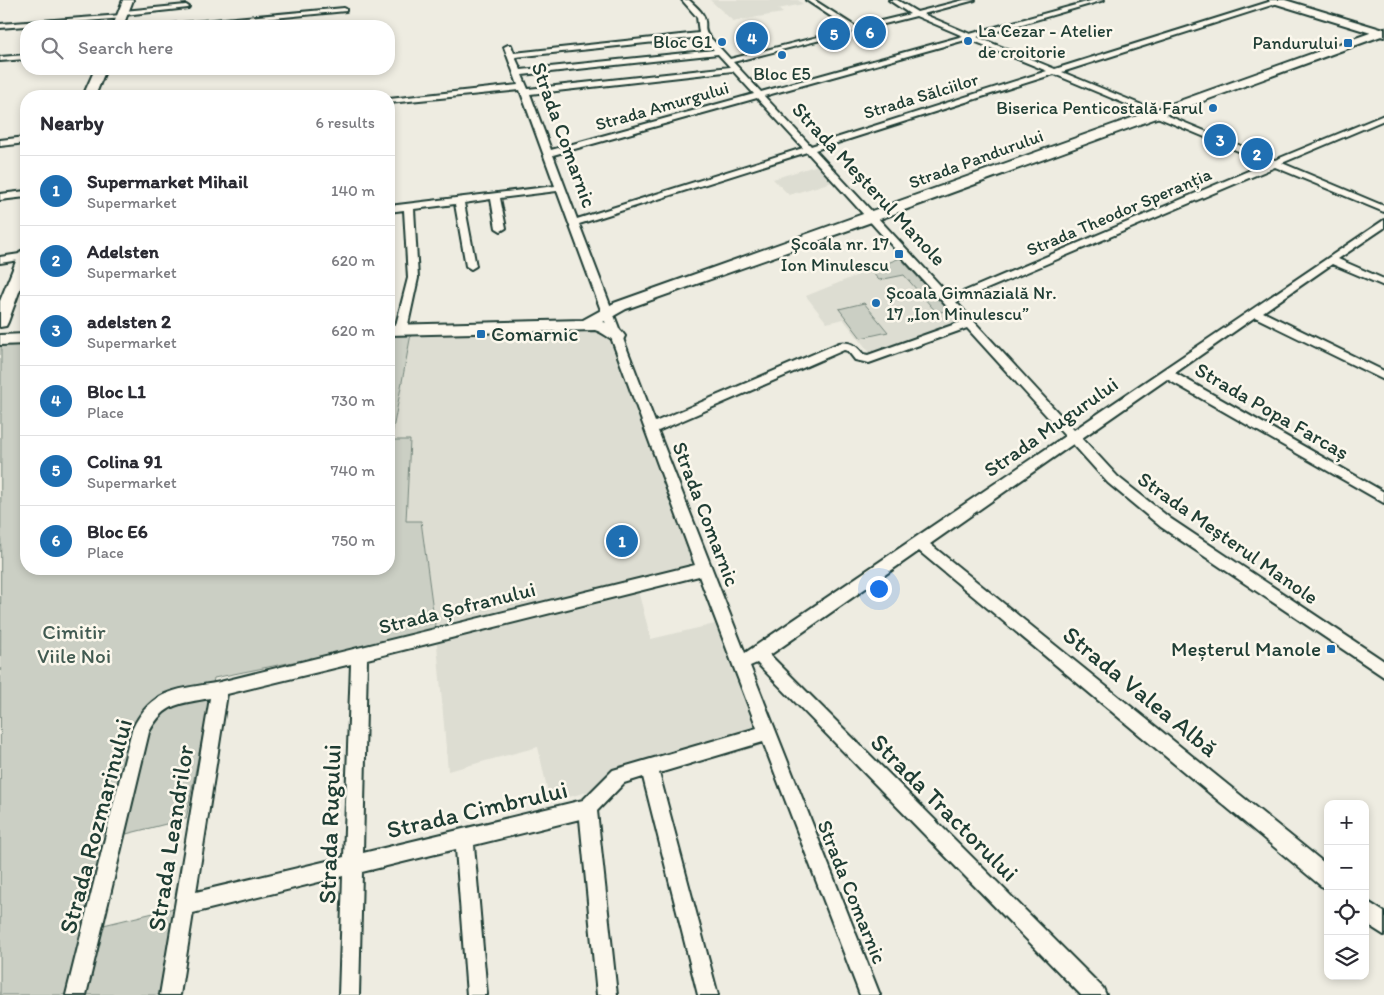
<!DOCTYPE html>
<html lang="en">
<head>
<meta charset="utf-8">
<style>
  body { margin:0; font-family:Itim,sans-serif; background:#f2f2f3; color:#2b2b33 }
  .controls { position:absolute; right:15px; bottom:15px; display:grid; overflow:hidden; border-radius:10px; box-shadow:0 2px 8px #0003 }
  .controls button { width:45px; height:45px; display:grid; place-items:center; padding:0; border:0; border-bottom:1px solid #e1e1e2; background:#fff; color:#2b2b33; font:25px sans-serif }
  .you { position:absolute; left:878px; top:588px; width:18px; height:18px; margin:-12px; border:4px solid #fff; border-radius:50%; background:#1a73e8; box-shadow:0 0 0 8px #1a73e833 }
  .badge { display:grid; place-items:center; width:32px; height:32px; border-radius:50%; background:#1f6fb2; color:#fff; font-size:16px; font-weight:700 }
  .pin { position:absolute; translate:-50% -50%; border:2px solid #fff; box-shadow:0 1px 5px #0006 }
  .list { margin:0; padding:0; list-style:none }
  h2 { display:flex; justify-content:space-between; align-items:center; height:65px; margin:0; padding:0 20px; font-size:21px }
  h2 small { font-size:16px; font-weight:400; color:#7c7c81 }
  .list li { display:grid; grid-template-columns:32px 1fr auto; gap:15px; align-items:center; box-sizing:border-box; height:70px; padding:0 20px; border-top:1px solid #e1e1e2 }
  .list b { display:block; font-size:19px; white-space:nowrap }
  .list p { margin:0; font-size:16px; white-space:nowrap; color:#7c7c81 }
  .list em { font-size:16px; font-style:normal; color:#7c7c81 }
  .icon { flex:none; width:28px; height:28px; fill:none; stroke:currentColor; stroke-width:2; stroke-linecap:round; stroke-linejoin:round }
  .map { position:relative; flex:none; width:1384px; height:995px; overflow:hidden }
  .search { position:absolute; background:#fff; box-shadow:0 2px 8px #0003; left:20px; top:20px; width:375px; height:55px; display:flex; align-items:center; gap:12px; box-sizing:border-box; padding:0 18px; border-radius:20px; color:#7c7c81; font-size:19px }
  .panel { position:absolute; background:#fff; box-shadow:0 2px 8px #0003; left:20px; top:90px; width:375px; height:485px; border-radius:20px }
  .map>svg:first-child { display:block }
</style>
</head>
<body>
<div class="map">
<svg width="1384" height="995" viewBox="0 0 1384 995">
  <rect width="100%" height="100%" fill="#eeece1"/>
  <filter id="ink" filterUnits="userSpaceOnUse"><feTurbulence type="fractalNoise" baseFrequency=".02" numOctaves="2"/><feDisplacementMap in="SourceGraphic" scale="10" xChannelSelector="R" yChannelSelector="G"/><feConvolveMatrix kernelMatrix="1 2 1 2 8 2 1 2 1" color-interpolation-filters="sRGB"/></filter>
  <g filter="url(#ink)">
    <!-- built -->
    <path fill="#ddddd2" d="M 710,0 L 798,0 L 803,4 L 778,9 L 783,13 L 733,21 Z
      M 818,165 L 832,182 L 789,195 L 773,179 Z
      M 900,258 L 961,324 L 871,354 L 843,319 L 827,323 L 806,296 Z
      M 596,329 L 608,335 L 699,576 L 638,591 L 651,639 L 715,624 L 761,746 L 550,802 L 538,747 L 448,771 L 436,633 L 421,521 L 406,522 L 410,440 L 391,440 L 411,334 Z"/>
    <!-- green -->
    <path fill="#cbcfc4" stroke="#75867c" d="M 900,258 L 948,310 L 937,313 L 904,275 L 879,280 L 870,270 Z
      M 864,303 L 888,332 L 861,338 L 839,309 Z
      M 389,334 L 411,334 L 391,440 L 410,440 L 406,521 L 421,521 L 436,633 L 214,678 L 186,819 L 110,838 L 87,929 L 174,908 L 162,995 L 0,995 L 1,343 L 26,342 L 26,569 L 389,569 Z"/>
    <g fill="none" stroke-linecap="round" stroke-linejoin="round">
      <defs>
        <path id="street" d="M 682,0 L 689,0 C 695,6 704,12 705,21 C 706,27 704,29 707,34 L 730,59 L 850,29 L 806,0 L 814,0 L 856,27 L 910,14 L 889,0 L 897,0 L 917,12 L 964,0 L 975,0 L 923,14 L 970,34 L 1094,0 L 1104,0 L 977,37 L 1055,69 L 1275,0 L 1282,0 L 1281,2 L 1062,72 L 1275,160 L 1384,115 L 1384,120 L 1282,163 L 1384,206 L 1384,212 L 1275,167 L 956,302 L 1074,430 L 1384,220 L 1384,228 L 1338,259 L 1384,279 L 1384,286 L 1332,264 L 1263,312 L 1384,371 L 1384,380 L 1255,317 L 1175,373 L 1384,492 L 1384,503 L 1167,379 L 1082,438 L 1118,477 L 1171,519 L 1384,661 L 1384,677 L 1161,527 L 1108,483 L 1073,444 L 930,544 L 1328,866 L 1328,889 L 1321,886 L 919,551 L 770,655 L 1103,988 L 1106,995 L 1081,995 L 757,663 L 750,666 L 880,995 L 860,995 L 763,742 L 659,773 L 718,995 L 698,995 L 643,777 L 624,783 L 597,811 L 617,995 L 597,995 L 580,819 L 474,845 L 487,995 L 467,995 L 456,849 L 362,872 L 359,995 L 339,995 L 343,876 L 193,913 L 180,995 L 160,995 L 210,698 C 180,704 165,702 149,732 L 86,995 L 66,995 L 132,730 C 152,687 179,690 220,682 L 695,565 L 557,191 L 500,198 L 506,228 L 501,231 L 496,228 L 491,199 L 464,203 L 476,266 L 471,269 L 466,266 L 455,204 L 414,209 L 418,278 L 407,329 L 401,332 L 395,329 L 408,278 L 404,210 L 389,212 L 389,206 L 555,186 L 520,90 L 389,103 L 389,99 L 518,85 L 504,47 L 508,45 L 511,45 L 514,53 L 699,33 L 697,17 ZM 916,16 L 963,36 L 761,92 L 733,62 ZM 702,37 L 714,50 L 521,70 L 515,57 ZM 969,39 L 1047,71 L 811,146 L 764,96 ZM 718,54 L 730,67 L 528,89 L 522,75 ZM 733,71 L 754,94 L 551,150 L 530,94 ZM 1054,74 L 1267,163 L 951,297 L 815,150 ZM 757,98 L 803,148 L 577,219 L 553,155 ZM 807,152 L 961,322 L 868,355 L 863,354 C 857,346 850,341 839,343 L 655,422 L 579,224 ZM 967,328 L 1065,436 L 745,653 L 658,431 L 844,350 L 848,351 L 855,360 L 869,363 ZM 699,576 L 757,728 L 613,770 L 583,800 L 363,853 L 367,659 ZM 351,664 L 344,857 L 196,892 L 227,694 Z
          M 186,5 L 189,7 L 188,8 L 124,15 L 121,13 L 124,11 Z
          M 344,8 L 346,9 L 346,11 L 191,26 L 168,26 L 171,24 Z
          M 122,15 L 124,16 L 124,18 L 0,28 L 0,24 Z
          M 26,55 L 26,59 L 0,61 L 0,57 Z
          M 26,137 L 26,143 L 0,146 L 0,140 Z
          M 26,191 L 26,197 L 0,200 L 0,194 Z
          M 26,253 L 26,259 L 0,263 L 0,257 Z
          M 1365,900 L 1384,912 L 1384,935 L 1365,923 Z"/>
        <path id="secondary" d="M 123,0 L 133,0 L 123,26 L 113,26 Z
          M 1384,28 L 1384,35 L 877,220 L 626,309 L 603,322 C 612,324 620,328 625,336 L 623,340 C 611,343 606,333 595,330 L 389,335 L 389,325 L 583,320 L 614,303 Z
          M 95,69 L 106,69 L 95,96 L 83,96 Z
          M 26,250 L 26,273 L 8,322 L 6,326 L 0,327 L 0,301 L 19,254 L 21,251 Z
          M 26,334 L 26,344 L 0,345 L 0,335 Z"/>
        <path id="primary" d="M 1269,0 L 1285,0 L 1384,30 L 1384,37 L 1270,2 Z"/>
      </defs>
      <!-- street casing -->
      <use href="#street" stroke="#1f3d34" stroke-width="4"/>
      <!-- secondary casing -->
      <use href="#secondary" stroke="#1f3d34" stroke-width="4"/>
      <!-- primary casing -->
      <use href="#primary" stroke="#1f3d34" stroke-width="4"/>
      <!-- street -->
      <use href="#street" fill="#fbf7ec" fill-rule="evenodd"/>
      <!-- secondary -->
      <use href="#secondary" fill="#fbf7ec" fill-rule="evenodd"/>
      <!-- primary -->
      <use href="#primary" fill="#fbf7ec" fill-rule="evenodd"/>
    </g>
  </g>
  <!-- markers -->
  <g fill="#1f6fb2" stroke="#fbf7ec" stroke-width="2">
    <circle cx="968" cy="41" r="5"/>
    <circle cx="722" cy="42" r="5"/>
    <rect x="1343" y="38" width="10" height="10" rx="2.5"/>
    <circle cx="782" cy="55" r="5"/>
    <circle cx="1213" cy="108" r="5"/>
    <rect x="894" y="249" width="10" height="10" rx="2.5"/>
    <circle cx="876" cy="303" r="5"/>
    <rect x="476" y="329" width="10" height="10" rx="2.5"/>
    <rect x="1326" y="644" width="10" height="10" rx="2.5"/>
  </g>
  <g text-anchor="middle" stroke-width="5" stroke-linejoin="round" paint-order="stroke">
    <!-- far-poi labels -->
    <g font-size="18" fill="#1f3d34" stroke="#fbf7ec" text-anchor="end">
      <text x="978" y="37" text-anchor="start">La Cezar - Atelier<tspan x="978" dy="21">de croitorie</tspan></text>
      <text x="712" y="48">Bloc G1</text>
      <text x="1338" y="49">Pandurului</text>
      <text x="782" y="80" text-anchor="middle">Bloc E5</text>
      <text x="1203" y="114">Biserica Penticostală Farul</text>
      <text x="889" y="250">Școala nr. 17<tspan x="889" dy="21">Ion Minulescu</tspan></text>
      <text x="886" y="299" text-anchor="start">Școala Gimnazială Nr.<tspan x="886" dy="21">17 „Ion Minulescu”</tspan></text>
    </g>
    <!-- far-street labels -->
    <g font-size="18" fill="#1f3d34" stroke="#fbf7ec">
      <text transform="translate(921 96) rotate(-17)" y="6">Strada Sălciilor</text>
      <text transform="translate(662 106) rotate(-16)" y="6">Strada Amurgului</text>
      <text transform="translate(976 159) rotate(-20)" y="6">Strada Pandurului</text>
      <text transform="translate(1119 212) rotate(-23)" y="6">Strada Theodor Speranția</text>
    </g>
    <!-- street labels -->
    <g font-size="21" fill="#1f3d34" stroke="#fbf7ec">
      <text transform="translate(564 135) rotate(70)" y="7">Strada Comarnic</text>
      <text transform="translate(869 184) rotate(47)" y="7">Strada Meșterul Manole</text>
      <text transform="translate(1272 411) rotate(30)" y="7">Strada Popa Farcaș</text>
      <text transform="translate(1051 427) rotate(-35)" y="7">Strada Mugurului</text>
      <text transform="translate(706 514) rotate(69)" y="7">Strada Comarnic</text>
      <text transform="translate(1228 538) rotate(35)" y="7">Strada Meșterul Manole</text>
      <text transform="translate(457 608) rotate(-14)" y="7">Strada Șofranului</text>
      <text transform="translate(852 892) rotate(68)" y="7">Strada Comarnic</text>
    </g>
    <!-- poi labels -->
    <g font-size="21" fill="#1f3d34" stroke="#fbf7ec" text-anchor="start">
      <text x="491" y="341">Comarnic</text>
      <text x="1321" y="656" text-anchor="end">Meșterul Manole</text>
    </g>
    <!-- park labels -->
    <g font-size="21" fill="#415a51" stroke="#fbf7ec">
      <text x="74" y="639">Cimitir<tspan x="74" dy="24">Viile Noi</tspan></text>
    </g>
    <!-- near-street labels -->
    <g font-size="25" fill="#1f3d34" stroke="#fbf7ec">
      <text transform="translate(1141 691) rotate(39)" y="9">Strada Valea Albă</text>
      <text transform="translate(945 807) rotate(45)" y="9">Strada Tractorului</text>
      <text transform="translate(477 809) rotate(-13)" y="9">Strada Cimbrului</text>
      <text transform="translate(329 824) rotate(-88)" y="9">Strada Rugului</text>
      <text transform="translate(95 826) rotate(-75)" y="9">Strada Rozmarinului</text>
      <text transform="translate(170 838) rotate(-81)" y="9">Strada Leandrilor</text>
    </g>
  </g>
</svg>
<div class="controls">
<button>+</button>
<button>−</button>
<button><svg class="icon" aria-label="locate" viewBox="0 0 24 24"><circle cx="12" cy="12" r="6"/><path d="M12 2v4M12 18v4M2 12h4M18 12h4"/></svg></button>
<button><svg class="icon" aria-label="layers" viewBox="0 0 24 24"><path d="M12 4l9 5-9 5-9-5zM3 14l9 5 9-5"/></svg></button>
</div>
<div class="you"></div>
<div class="pin badge" style="left:622px;top:541px">1</div>
<div class="pin badge" style="left:1257px;top:154px">2</div>
<div class="pin badge" style="left:1220px;top:140px">3</div>
<div class="pin badge" style="left:752px;top:38px">4</div>
<div class="pin badge" style="left:834px;top:34px">5</div>
<div class="pin badge" style="left:870px;top:32px">6</div>
<div class="search"><svg class="icon" aria-label="search" viewBox="0 0 24 24"><circle cx="10" cy="10" r="6"/><path d="M15 15l6 6"/></svg>Search here</div>
<section class="panel">
<h2>Nearby<small>6 results</small></h2>
<ul class="list">
<li><span class="badge">1</span><div><b>Supermarket Mihail</b><p>Supermarket</p></div><em>140 m</em></li>
<li><span class="badge">2</span><div><b>Adelsten</b><p>Supermarket</p></div><em>620 m</em></li>
<li><span class="badge">3</span><div><b>adelsten 2</b><p>Supermarket</p></div><em>620 m</em></li>
<li><span class="badge">4</span><div><b>Bloc L1</b><p>Place</p></div><em>730 m</em></li>
<li><span class="badge">5</span><div><b>Colina 91</b><p>Supermarket</p></div><em>740 m</em></li>
<li><span class="badge">6</span><div><b>Bloc E6</b><p>Place</p></div><em>750 m</em></li>
</ul>
</section>
</div>
</body>
</html>
